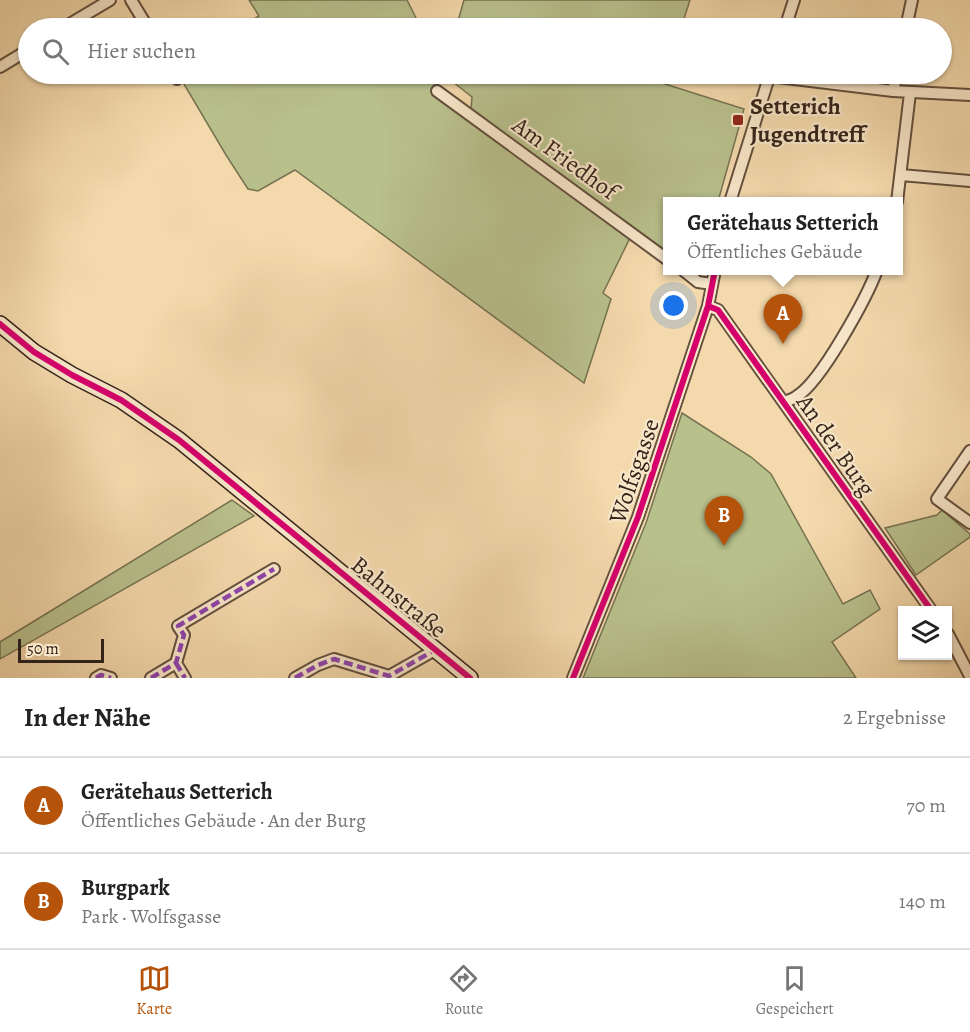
<!DOCTYPE html>
<html lang="de">
<head>
<meta charset="utf-8">
<style>
  body { margin:0; font-family:Alegreya,serif; background:#f6f6f6; color:#222 }
  .controls { position:absolute; right:18px; bottom:18px; display:grid; overflow:hidden; border-radius:0px; box-shadow:0 2px 4px #0004 }
  .controls button { width:54px; height:54px; display:grid; place-items:center; padding:0; border:0; border-bottom:2px solid #e0e0e0; background:#fff; color:#222; font:30px sans-serif }
  .scale { position:absolute; left:18px; bottom:15px; width:86px; box-sizing:border-box; padding-left:6px; border:3px solid #342319; border-top:0; font-size:16px; line-height:21px; white-space:nowrap; color:#342319; -webkit-text-stroke:4px #f8e6c9; paint-order:stroke }
  .you { position:absolute; left:674px; top:306px; width:21px; height:21px; margin:-15px; border:4px solid #fff; border-radius:50%; background:#1a73e8; box-shadow:0 0 0 9px #1a73e833 }
  .badge { display:grid; place-items:center; width:39px; height:39px; border-radius:50%; background:#b45309; color:#fff; font-size:20px; font-weight:700 }
  .pin { position:absolute; translate:-50% -50px; filter:drop-shadow(0 2px 3px #0008) }
  .pin::after { content:''; position:absolute; top:32px; width:21px; height:18px; background:inherit; clip-path:polygon(0 0,100% 0,50% 100%) }
  .popup { position:absolute; left:663px; top:197px; width:240px; height:78px; box-sizing:border-box; display:grid; place-content:center; border-radius:0px; background:#fff; filter:drop-shadow(0 2px 4px #0005); font-size:20px; white-space:nowrap; color:#767676 }
  .popup b { font-size:22px; color:#222 }
  .popup::after { content:''; position:absolute; left:50%; top:100%; margin-left:-12px; border:12px solid transparent; border-top-color:#fff }
  .list { margin:0; padding:0; list-style:none }
  h2 { display:flex; justify-content:space-between; align-items:center; height:78px; margin:0; padding:0 24px; font-size:26px }
  h2 small { font-size:20px; font-weight:400; color:#767676 }
  .list li { display:grid; grid-template-columns:39px 1fr auto; gap:18px; align-items:center; box-sizing:border-box; height:96px; padding:0 24px; border-top:2px solid #e0e0e0 }
  .list b { display:block; font-size:22px; white-space:nowrap }
  .list p { margin:0; font-size:20px; white-space:nowrap; color:#767676 }
  .list em { font-size:20px; font-style:normal; color:#767676 }
  .icon { flex:none; width:33px; height:33px; fill:none; stroke:currentColor; stroke-width:2; stroke-linecap:round; stroke-linejoin:round }
  .map { position:relative; flex:none; width:970px; height:678px; overflow:hidden }
  .search { position:absolute; background:#fff; box-shadow:0 2px 4px #0004; left:18px; right:18px; top:18px; height:66px; display:flex; align-items:center; gap:15px; box-sizing:border-box; padding:0 21px; border-radius:33px; color:#767676; font-size:22px }
  .sheet { height:270px; background:#fff }
  nav { display:flex; justify-content:space-around; align-items:center; box-sizing:border-box; height:84px; border-top:2px solid #e0e0e0; background:#fff; font-size:16px; color:#767676 }
  nav a { display:grid; justify-items:center; gap:3px }
  nav .on { color:#b45309 }
  .map>svg:first-child { display:block }
</style>
</head>
<body>
<div class="map">
<svg width="970" height="678" viewBox="0 0 970 678">
  <rect width="100%" height="100%" fill="#f4d9ac"/>
  <filter id="stains"><feTurbulence type="fractalNoise" baseFrequency=".00333" numOctaves="4"/><feColorMatrix values="0 0 0 0 .2 0 0 0 0 .09 0 0 0 0 .02 0 0 0 .5 -.17"/></filter>
  <radialGradient id="worn" r=".72"><stop offset=".6" stop-color="#630" stop-opacity="0"/><stop offset="1" stop-color="#630" stop-opacity=".3"/></radialGradient>
  <!-- green -->
  <path fill="#b8c08c" stroke="#767252" stroke-width="1.5" d="M 249,0 L 407,0 L 421,28 L 238,28 L 259,16 Z
    M 464,0 L 690,0 L 681,28 L 456,28 Z
    M 178,74 L 437,74 L 432,92 L 630,238 L 603,293 L 611,299 L 584,383 L 295,170 L 258,191 L 248,189 L 226,155 Z
    M 443,74 L 668,74 L 665,84 L 744,109 L 719,198 L 720,201 L 668,202 L 667,254 L 471,109 L 472,97 Z
    M 682,413 L 751,457 L 771,474 L 843,604 L 870,590 L 880,609 L 832,642 L 856,678 L 583,678 L 646,523 Z
    M 232,500 L 254,516 L 0,659 L 0,642 Z
    M 942,510 L 970,534 L 970,537 L 916,575 L 885,528 L 937,515 Z"/>
  <g fill="none" stroke-linecap="round" stroke-linejoin="round">
    <defs>
      <path id="street" d="M 131,0 L 148,28
        M 63,28 L 110,0
        M 785,28 L 794,0
        M 906,28 L 912,0
        M 0,67 L 28,50
        M 174,74 L 177,79
        M 769,76 L 893,91 L 970,95
        M 437,91 L 668,260
        M 893,91 L 897,74
        M 901,175 L 970,181
        M 730,202 L 770,74
        M 897,202 L 910,93
        M 683,270 L 698,282 L 712,284
        M 708,306 L 718,310 L 931,610
        M 784,402 C 789,400 794,399 797,396 C 821,382 867,297 877,270
        M 970,451 L 937,499 L 970,523
        M 948,634 L 970,676
        M 176,663 L 185,678
        M 96,678 L 101,675 L 111,678
        M 151,678 L 176,663 L 184,635 L 178,626 L 274,569
        M 295,678 L 318,665 L 334,659 L 389,676 L 435,650
        M 573,678 L 638,517 L 708,306 L 715,270"/>
      <path id="secondary" d="M 0,324 L 34,352 L 72,375 L 121,400 L 179,440 L 470,678"/>
    </defs>
    <!-- street casing -->
    <use href="#street" stroke="#64503e" stroke-width="14"/>
    <!-- secondary casing -->
    <use href="#secondary" stroke="#342319" stroke-width="18"/>
    <!-- street -->
    <use href="#street" stroke="#f8e6c9" stroke-width="10"/>
    <!-- secondary -->
    <use href="#secondary" stroke="#f8e6c9" stroke-width="15"/>
    <!-- quiet -->
    <path stroke="#8e44ad" stroke-width="4.5" stroke-dasharray="9 4.5" stroke-linecap="butt" d="M 176,663 L 185,678
      M 96,678 L 101,675 L 111,678
      M 151,678 L 176,663 L 184,635 L 178,626 L 274,569
      M 295,678 L 318,665 L 334,659 L 389,676 L 435,650"/>
    <defs>
      <path id="cycleway" d="M 708,306 L 718,310 L 931,610
        M 0,324 L 34,352 L 72,375 L 121,400 L 179,440 L 470,678
        M 573,678 L 638,517 L 708,306 L 715,270"/>
    </defs>
    <!-- cycleway casing -->
    <use href="#cycleway" stroke="#f8e6c9" stroke-width="10"/>
    <!-- cycleway -->
    <use href="#cycleway" stroke="#d6006c" stroke-width="6"/>
  </g>
  <!-- markers -->
  <rect fill="#8f2418" stroke="#f8e6c9" stroke-width="2" x="732" y="114" width="12" height="12" rx="3"/>
  <g text-anchor="middle" stroke-width="4.5" stroke-linejoin="round" paint-order="stroke">
    <!-- poi labels -->
    <g font-size="24" font-weight="bold" fill="#342319" stroke="#f8e6c9" text-anchor="start">
      <text x="750" y="114">Setterich<tspan x="750" dy="28">Jugendtreff</tspan></text>
    </g>
    <!-- street labels -->
    <g font-size="24" fill="#342319" stroke="#f8e6c9">
      <text transform="translate(565 158) rotate(36)" y="8">Am Friedhof</text>
      <text transform="translate(836 445) rotate(55)" y="8">An der Burg</text>
      <text transform="translate(634 471) rotate(-71)" y="8">Wolfsgasse</text>
      <text transform="translate(399 597) rotate(39)" y="8">Bahnstraße</text>
    </g>
  </g>
  <rect width="100%" height="100%" filter="url(#stains)"/>
  <rect width="100%" height="100%" fill="url(#worn)"/>
</svg>
<div class="controls">
<button><svg class="icon" aria-label="layers" viewBox="0 0 24 24"><path d="M12 4l9 5-9 5-9-5zM3 14l9 5 9-5"/></svg></button>
</div>
<div class="scale">50 m</div>
<div class="you"></div>
<div class="pin badge" style="left:783px;top:344px">A</div>
<div class="popup"><b>Gerätehaus Setterich</b>Öffentliches Gebäude</div>
<div class="pin badge" style="left:724px;top:546px">B</div>
<div class="search"><svg class="icon" aria-label="search" viewBox="0 0 24 24"><circle cx="10" cy="10" r="6"/><path d="M15 15l6 6"/></svg>Hier suchen</div>
</div>
<section class="sheet">
<h2>In der Nähe<small>2 Ergebnisse</small></h2>
<ul class="list">
<li><span class="badge">A</span><div><b>Gerätehaus Setterich</b><p>Öffentliches Gebäude · An der Burg</p></div><em>70 m</em></li>
<li><span class="badge">B</span><div><b>Burgpark</b><p>Park · Wolfsgasse</p></div><em>140 m</em></li>
</ul>
</section>
<nav>
<a class="on"><svg class="icon" aria-label="map" viewBox="0 0 24 24"><path d="M3 6l6-2 6 2 6-2v14l-6 2-6-2-6 2zM9 4v14M15 6v14"/></svg>Karte</a>
<a><svg class="icon" aria-label="directions" viewBox="0 0 24 24"><path d="M12 3l9 9-9 9-9-9zM9 14v-3h6M13 9l2 2-2 2"/></svg>Route</a>
<a><svg class="icon" aria-label="saved" viewBox="0 0 24 24"><path d="M7 4h10v16l-5-4-5 4z"/></svg>Gespeichert</a>
</nav>
</body>
</html>
